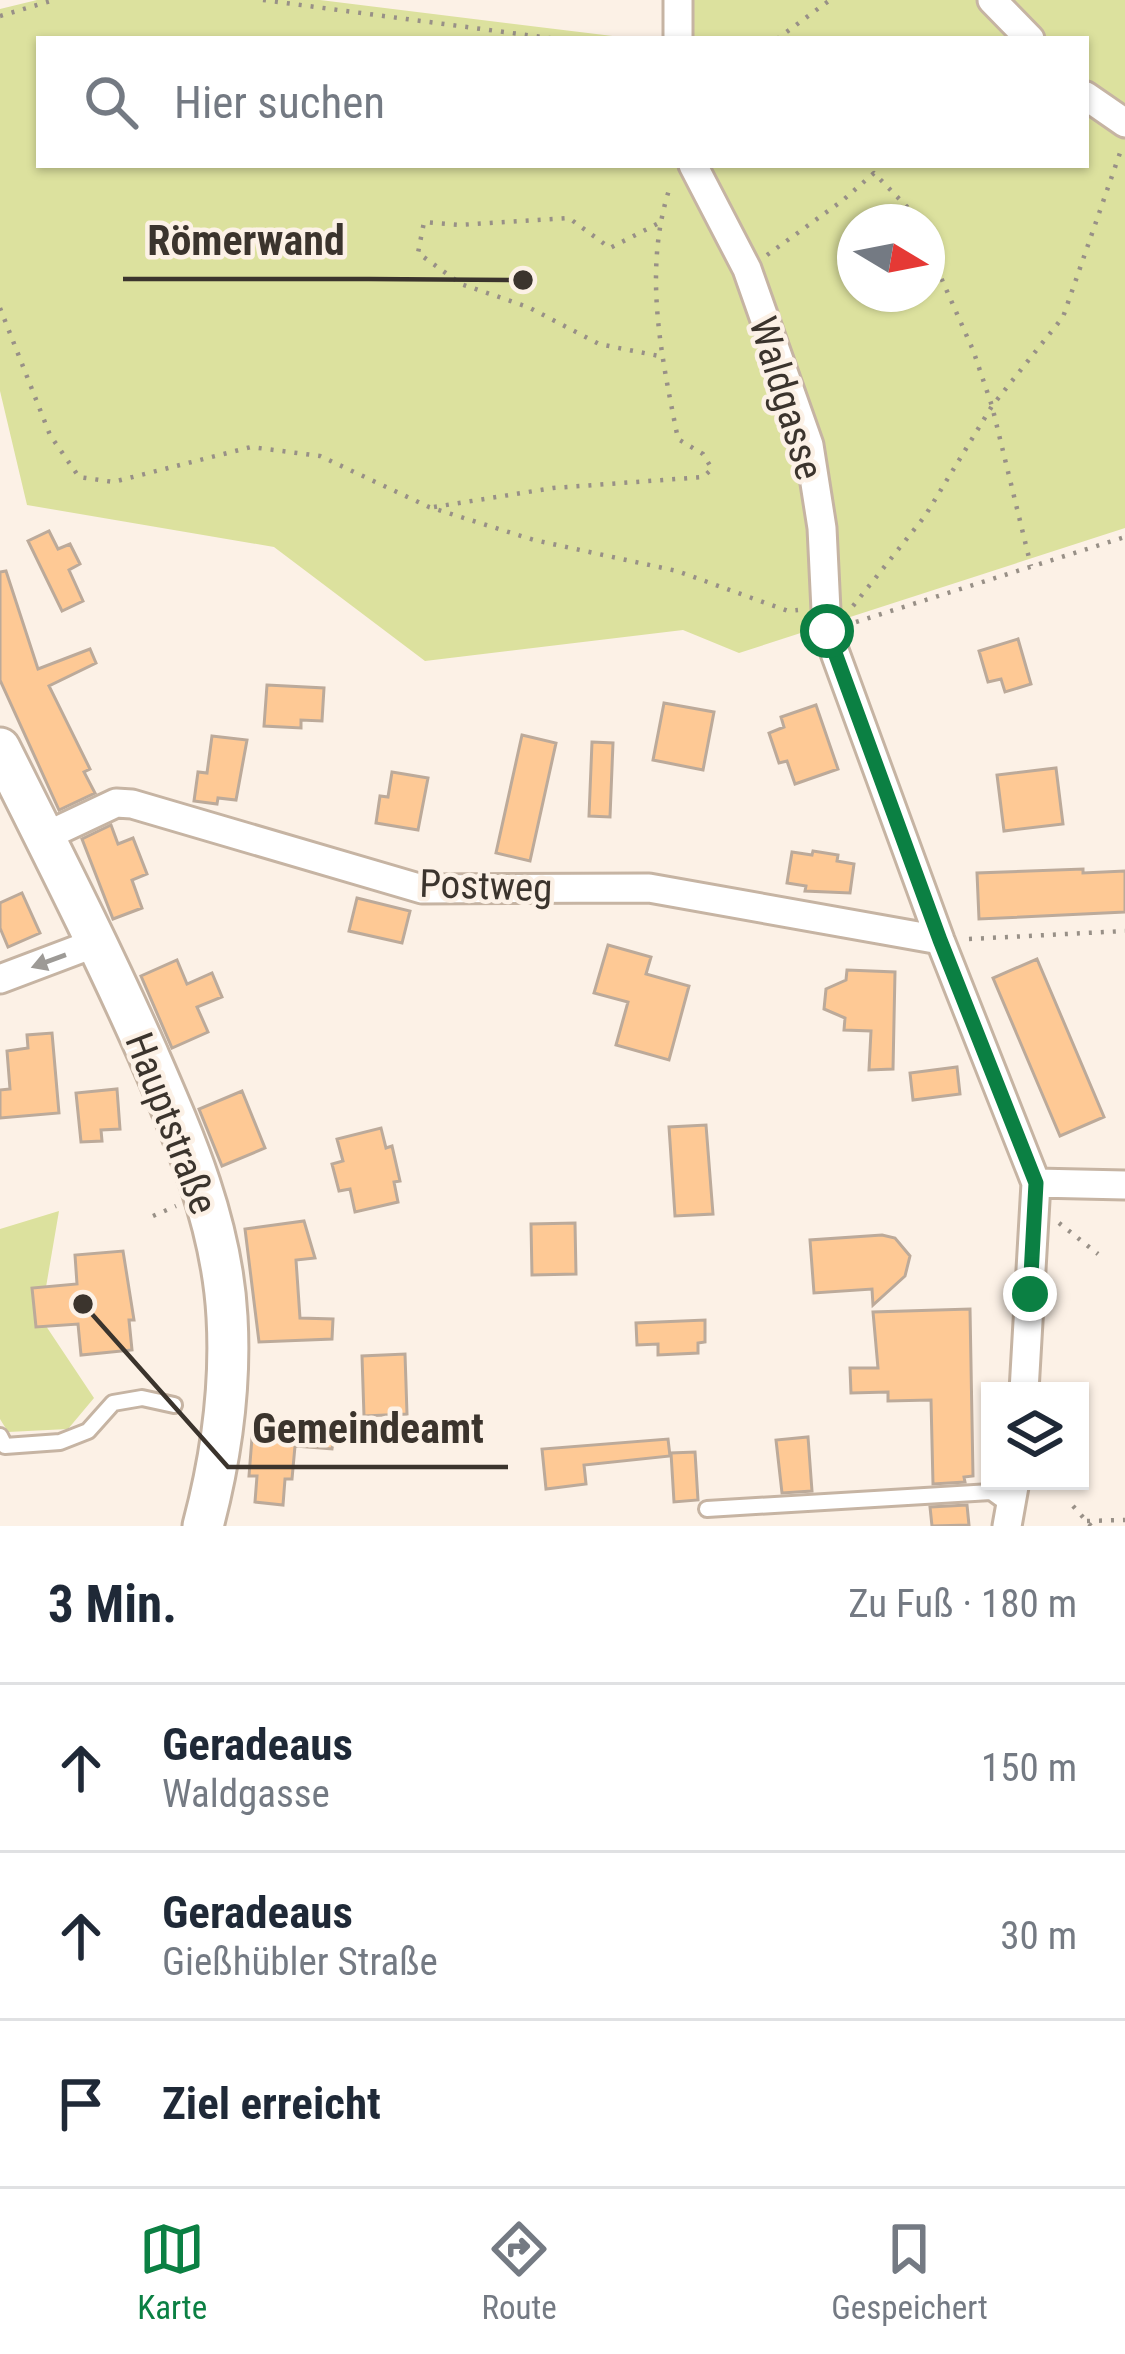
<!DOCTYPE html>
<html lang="de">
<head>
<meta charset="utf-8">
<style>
  body { margin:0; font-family:"Roboto Condensed",sans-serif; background:#f2f2f3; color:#1f2937 }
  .controls { position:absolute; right:36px; bottom:36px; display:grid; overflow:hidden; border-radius:0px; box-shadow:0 3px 9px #0004 }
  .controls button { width:108px; height:108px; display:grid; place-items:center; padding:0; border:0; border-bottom:3px solid #e0e1e3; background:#fff; color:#1f2937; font:60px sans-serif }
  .compass { position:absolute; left:837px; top:204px; width:108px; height:108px; border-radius:50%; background:#fff; box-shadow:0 3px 9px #0004; rotate:100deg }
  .stop { position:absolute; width:36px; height:36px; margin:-27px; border:9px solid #0b8043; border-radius:50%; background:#fff }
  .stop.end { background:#0b8043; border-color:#fff; box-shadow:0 3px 12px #0008 }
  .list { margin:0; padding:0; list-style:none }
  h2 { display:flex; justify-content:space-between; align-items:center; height:156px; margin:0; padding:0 48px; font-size:51px }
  h2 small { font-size:39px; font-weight:400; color:#747a83 }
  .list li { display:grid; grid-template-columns:78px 1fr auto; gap:36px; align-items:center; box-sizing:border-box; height:168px; padding:0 48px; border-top:3px solid #e0e1e3 }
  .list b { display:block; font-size:45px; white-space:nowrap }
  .list p { margin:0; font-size:39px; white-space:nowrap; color:#747a83 }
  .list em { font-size:39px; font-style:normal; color:#747a83 }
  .icon { flex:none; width:66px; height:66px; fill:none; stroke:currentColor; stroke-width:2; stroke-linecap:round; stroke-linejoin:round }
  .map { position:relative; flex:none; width:1125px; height:1526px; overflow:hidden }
  .search { position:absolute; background:#fff; box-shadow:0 3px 9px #0004; left:36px; right:36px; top:36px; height:132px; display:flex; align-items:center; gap:30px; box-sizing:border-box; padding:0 42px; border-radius:0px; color:#747a83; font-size:45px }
  .sheet { height:660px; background:#fff }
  nav { display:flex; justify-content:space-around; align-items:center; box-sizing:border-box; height:168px; border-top:3px solid #e0e1e3; background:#fff; font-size:33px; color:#747a83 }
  nav a { display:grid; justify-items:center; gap:6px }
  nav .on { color:#0b8043 }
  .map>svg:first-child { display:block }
</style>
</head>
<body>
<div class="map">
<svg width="1125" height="1526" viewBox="0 0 1125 1526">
  <rect width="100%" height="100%" fill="#fcf1e6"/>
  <!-- green -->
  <path fill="#dce19e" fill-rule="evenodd" d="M 37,0 L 320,0 L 637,39 L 39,39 L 39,165 L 1086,165 L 1086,39 L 679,39 L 689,0 L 1125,0 L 1125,528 L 739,653 L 683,630 L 425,661 L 274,547 L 27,505 L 0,391 L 0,9 ZM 855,222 L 927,222 L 927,294 L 855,294 Z
    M 59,1211 L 46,1287 L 32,1288 L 36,1327 L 46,1326 L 94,1398 L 68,1429 L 8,1432 L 0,1419 L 0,1229 Z"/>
  <!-- building -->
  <path fill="#fec995" stroke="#bcaa9a" stroke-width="3" d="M 49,531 L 58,549 L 70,544 L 80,564 L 69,570 L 83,601 L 62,611 L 28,541 Z
    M 6,571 L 38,669 L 90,649 L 96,663 L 49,686 L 90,769 L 84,772 L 95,793 L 59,810 L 0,680 L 0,572 Z
    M 1018,639 L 1031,684 L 1005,692 L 1001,679 L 988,682 L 979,651 Z
    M 267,685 L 324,688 L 322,721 L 301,720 L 301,728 L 264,726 Z
    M 664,703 L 714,712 L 703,770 L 653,760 Z
    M 816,705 L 838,769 L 795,784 L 787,761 L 779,763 L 769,733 L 784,727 L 781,717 Z
    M 522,735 L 556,743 L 530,861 L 496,853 Z
    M 212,736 L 247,740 L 236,800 L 218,798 L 217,804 L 194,801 L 198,772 L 207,773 Z
    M 592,742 L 613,743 L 610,817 L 589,816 Z
    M 1056,768 L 1063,824 L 1004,831 L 997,775 Z
    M 392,772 L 428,778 L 418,830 L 376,823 L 380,796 L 388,797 Z
    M 111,825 L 118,844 L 133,838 L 147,874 L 132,880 L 142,908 L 113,919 L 82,839 Z
    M 813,851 L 838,855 L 837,861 L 854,864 L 850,893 L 805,891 L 806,886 L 787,883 L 792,852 L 812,855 Z
    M 1083,869 L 1083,873 L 1125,871 L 1125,912 L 979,919 L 977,873 Z
    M 22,893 L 40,933 L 8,947 L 0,928 L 0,903 Z
    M 357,898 L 410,911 L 402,943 L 349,931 Z
    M 608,945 L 651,957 L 646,974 L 689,986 L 669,1060 L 616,1045 L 628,1002 L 594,993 Z
    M 1037,959 L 1104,1117 L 1060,1136 L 993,978 Z
    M 177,960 L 187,984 L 212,973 L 222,997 L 197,1007 L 208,1032 L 172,1048 L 141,976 Z
    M 847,970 L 895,972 L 893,1069 L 869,1070 L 871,1031 L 844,1030 L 845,1018 L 824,1009 L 826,989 L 846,980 Z
    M 52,1033 L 59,1113 L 0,1118 L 0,1090 L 10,1089 L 7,1051 L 28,1048 L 27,1035 Z
    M 957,1067 L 960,1094 L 913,1100 L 910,1073 Z
    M 117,1089 L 120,1129 L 101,1130 L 102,1141 L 81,1142 L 76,1093 Z
    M 242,1091 L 265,1148 L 222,1166 L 199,1109 Z
    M 706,1125 L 713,1214 L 675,1216 L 669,1127 Z
    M 381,1128 L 386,1148 L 392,1146 L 400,1181 L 394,1182 L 398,1202 L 355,1212 L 350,1189 L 339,1191 L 332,1164 L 343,1161 L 337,1139 Z
    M 304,1221 L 315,1258 L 296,1260 L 300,1318 L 333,1319 L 332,1339 L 259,1342 L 245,1229 Z
    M 575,1223 L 576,1274 L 532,1275 L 531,1224 Z
    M 882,1235 L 895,1238 L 910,1256 L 905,1276 L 873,1305 L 872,1289 L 814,1293 L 810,1240 Z
    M 123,1251 L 134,1320 L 129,1320 L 132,1350 L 81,1355 L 78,1324 L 36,1327 L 32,1288 L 77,1284 L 75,1255 Z
    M 970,1309 L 973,1476 L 964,1477 L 965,1482 L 933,1484 L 931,1400 L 888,1401 L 888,1392 L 851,1393 L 850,1368 L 878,1368 L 873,1312 Z
    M 705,1320 L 705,1342 L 698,1343 L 698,1353 L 658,1355 L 658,1344 L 637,1345 L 636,1323 Z
    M 405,1354 L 407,1414 L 364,1416 L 362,1356 Z
    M 253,1425 L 335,1428 L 332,1449 L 295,1446 L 292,1479 L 285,1479 L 283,1505 L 255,1502 L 257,1476 L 249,1476 Z
    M 808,1437 L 812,1491 L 782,1493 L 776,1440 Z
    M 668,1439 L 670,1456 L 584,1465 L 586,1484 L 546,1489 L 542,1449 Z
    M 695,1452 L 698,1500 L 674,1502 L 671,1453 Z
    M 967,1505 L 969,1525 L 932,1526 L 930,1507 Z"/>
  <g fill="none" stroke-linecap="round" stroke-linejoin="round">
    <defs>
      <path id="service" d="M 0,1436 L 5,1446 L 60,1442 L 88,1431 L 113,1403 L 142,1398 L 174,1405
        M 707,1509 L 991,1492 L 1012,1507"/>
      <path id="minor" d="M 992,0 L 1030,39
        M 678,39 L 678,0
        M 1086,96 L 1125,123
        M 693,165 L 747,269 L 809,445 L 822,528 L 827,631 L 940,940 L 1036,1183
        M 46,836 L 116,803 L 132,804 L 422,889 L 649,888 L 940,940
        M 0,979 L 98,942
        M 1024,1391 L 1036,1183 L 1125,1185
        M 1007,1526 L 1015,1481"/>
      <path id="secondary" d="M 0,748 C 51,850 102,950 148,1054 C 185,1139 222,1223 227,1317 C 231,1387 221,1458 203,1526"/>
    </defs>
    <!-- service casing -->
    <use href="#service" stroke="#c6b4a3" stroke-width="20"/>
    <!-- minor casing -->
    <use href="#minor" stroke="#c6b4a3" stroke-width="33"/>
    <!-- secondary casing -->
    <use href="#secondary" stroke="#c6b4a3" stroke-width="45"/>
    <!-- path -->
    <path stroke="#989087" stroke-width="4.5" stroke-dasharray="3 9" stroke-linecap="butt" d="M 263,0 L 557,39
      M 0,16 L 54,0
      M 777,39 L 830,0
      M 657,224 L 610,248 L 569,218 L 459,225 L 424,222 L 418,253 L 461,284 L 528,307 L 599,344 L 659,356
      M 927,246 L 973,350 L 992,406 L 1031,566
      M 767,255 L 842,201 L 874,173 L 912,212 L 917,222
      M 0,308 L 50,435 L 79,477 L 113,482 L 251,447 L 320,456 L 429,507 L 534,540 L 677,571 L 788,611 L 798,610
      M 434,507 L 553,488 L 703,477 L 712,469 L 703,454 L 678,439 C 661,354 642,268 671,184
      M 853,606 L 925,516 L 992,406 L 1063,317 L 1121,150
      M 856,622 L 1125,537
      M 969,939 L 1125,931
      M 153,1216 L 176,1206
      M 1059,1223 L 1098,1254
      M 1073,1506 L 1091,1526
      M 1087,1521 L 1125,1520"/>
    <!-- service -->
    <use href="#service" stroke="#fff" stroke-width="14"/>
    <!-- minor -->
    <use href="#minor" stroke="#fff" stroke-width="27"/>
    <!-- secondary -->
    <use href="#secondary" stroke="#fff" stroke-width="39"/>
  </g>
  <!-- one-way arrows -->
  <defs><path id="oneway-solid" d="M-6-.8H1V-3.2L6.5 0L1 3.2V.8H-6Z" transform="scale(3)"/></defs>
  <use fill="#9d9a96" href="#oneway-solid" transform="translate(49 961) rotate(160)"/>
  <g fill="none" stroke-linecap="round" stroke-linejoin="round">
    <!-- route -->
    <path stroke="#0b8043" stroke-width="15" d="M 827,631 L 940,940 L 1036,1183 L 1030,1294"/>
  </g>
  <g text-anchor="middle" stroke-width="9" stroke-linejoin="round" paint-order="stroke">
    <!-- street labels -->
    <g font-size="39" fill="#3b342d" stroke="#fcf1e6">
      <text transform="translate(787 398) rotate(73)" y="14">Waldgasse</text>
      <text transform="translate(486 885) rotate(2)" y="14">Postweg</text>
      <text transform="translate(172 1123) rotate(69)" y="14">Hauptstraße</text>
    </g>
  </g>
  <!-- callouts -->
  <path fill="none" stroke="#3b342d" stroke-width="4.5" d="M523 280L369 279H123M83 1304L228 1467H508"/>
  <g fill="#3b342d" stroke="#fcf1e6" stroke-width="4.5">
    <circle cx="523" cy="280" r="12"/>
    <circle cx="83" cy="1304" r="12"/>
  </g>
  <g font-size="42" text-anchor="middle" font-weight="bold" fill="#3b342d" stroke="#fcf1e6" stroke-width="9" stroke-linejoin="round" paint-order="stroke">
    <text x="246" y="255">Römerwand</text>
    <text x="368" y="1443">Gemeindeamt</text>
  </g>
</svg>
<div class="controls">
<button><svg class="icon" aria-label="layers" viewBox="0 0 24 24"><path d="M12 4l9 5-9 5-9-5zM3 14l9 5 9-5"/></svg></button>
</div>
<svg class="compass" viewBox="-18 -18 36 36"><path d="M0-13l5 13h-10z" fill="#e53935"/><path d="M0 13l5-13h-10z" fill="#747a83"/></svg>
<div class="stop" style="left:827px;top:631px"></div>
<div class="stop end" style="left:1030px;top:1294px"></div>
<div class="search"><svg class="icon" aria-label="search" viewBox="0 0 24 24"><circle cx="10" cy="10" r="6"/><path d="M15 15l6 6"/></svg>Hier suchen</div>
</div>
<section class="sheet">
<h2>3 Min.<small>Zu Fuß · 180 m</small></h2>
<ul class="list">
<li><svg class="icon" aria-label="ahead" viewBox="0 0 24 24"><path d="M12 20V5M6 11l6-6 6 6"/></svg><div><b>Geradeaus</b><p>Waldgasse</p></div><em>150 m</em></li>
<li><svg class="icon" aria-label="ahead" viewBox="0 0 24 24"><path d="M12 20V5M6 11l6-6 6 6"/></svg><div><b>Geradeaus</b><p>Gießhübler Straße</p></div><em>30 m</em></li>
<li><svg class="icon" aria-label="arrive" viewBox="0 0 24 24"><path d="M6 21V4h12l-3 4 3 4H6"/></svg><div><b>Ziel erreicht</b></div></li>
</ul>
</section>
<nav>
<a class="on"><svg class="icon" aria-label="map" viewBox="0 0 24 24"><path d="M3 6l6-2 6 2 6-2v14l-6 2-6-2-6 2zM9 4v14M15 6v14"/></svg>Karte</a>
<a><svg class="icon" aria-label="directions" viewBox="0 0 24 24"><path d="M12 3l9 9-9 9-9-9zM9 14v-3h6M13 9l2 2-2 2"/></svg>Route</a>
<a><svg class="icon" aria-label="saved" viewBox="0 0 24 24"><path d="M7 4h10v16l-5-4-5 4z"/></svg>Gespeichert</a>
</nav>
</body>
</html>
